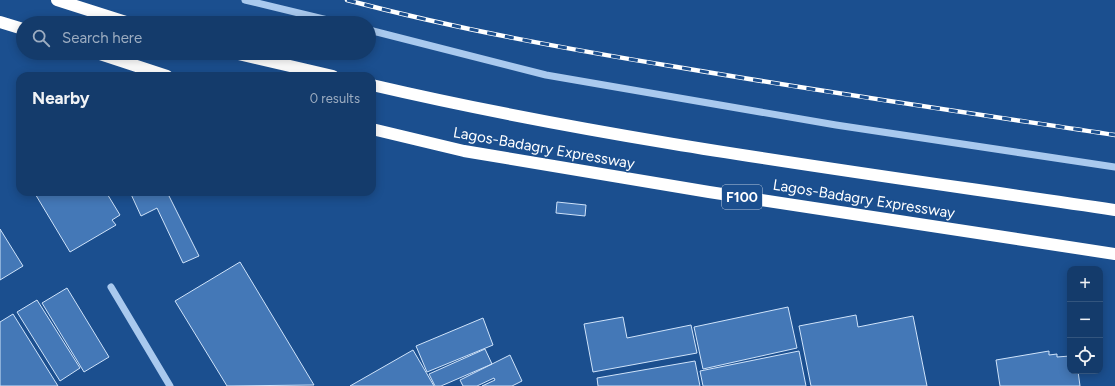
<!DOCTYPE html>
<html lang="en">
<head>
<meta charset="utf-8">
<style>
  body { margin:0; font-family:Figtree,sans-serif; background:#214673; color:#f1f3f6 }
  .controls { position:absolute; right:12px; bottom:12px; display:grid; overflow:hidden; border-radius:8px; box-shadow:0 2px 10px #0003 }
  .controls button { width:36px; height:36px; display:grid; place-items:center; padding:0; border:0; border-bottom:1px solid #33557e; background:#143b6b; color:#f1f3f6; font:20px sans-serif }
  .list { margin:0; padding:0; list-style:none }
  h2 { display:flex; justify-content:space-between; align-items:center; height:52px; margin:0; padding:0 16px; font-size:17px }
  h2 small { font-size:13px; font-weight:400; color:#9dadc1 }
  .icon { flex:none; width:22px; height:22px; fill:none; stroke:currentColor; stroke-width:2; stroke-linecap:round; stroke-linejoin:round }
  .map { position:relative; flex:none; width:1115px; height:386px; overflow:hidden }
  .search { position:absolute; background:#143b6b; box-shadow:0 2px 10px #0003; left:16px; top:16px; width:360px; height:44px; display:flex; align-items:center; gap:10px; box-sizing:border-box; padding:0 14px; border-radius:22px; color:#9dadc1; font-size:15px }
  .panel { position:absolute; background:#143b6b; box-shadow:0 2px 10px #0003; left:16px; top:72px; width:360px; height:124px; border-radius:12px }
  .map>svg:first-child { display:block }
</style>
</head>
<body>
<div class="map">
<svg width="1115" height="386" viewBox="0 0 1115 386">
  <rect width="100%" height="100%" fill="#1b4f8f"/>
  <!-- building -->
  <path fill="#4478b7" stroke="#cfe3fa" d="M 34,192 L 106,192 L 120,215 L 112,220 L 116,225 L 70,252 Z
    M 130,192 L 167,192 L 199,256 L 183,263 L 157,208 L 141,216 Z
    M 557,202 L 586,205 L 585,216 L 556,213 Z
    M 0,229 L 23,266 L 0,280 Z
    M 240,262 L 314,385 L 227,386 L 175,301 Z
    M 67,288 L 109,357 L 84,372 L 42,303 Z
    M 37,300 L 80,368 L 60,381 L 17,312 Z
    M 788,307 L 797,348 L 703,369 L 694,327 Z
    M 13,314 L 58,386 L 0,386 L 0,322 Z
    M 856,315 L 858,327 L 913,316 L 927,386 L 811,386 L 799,326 Z
    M 623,317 L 627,338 L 691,325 L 697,353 L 593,372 L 584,324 Z
    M 483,318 L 493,345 L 427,372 L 416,346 Z
    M 485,349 L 492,364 L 441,386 L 435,386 L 429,374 Z
    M 413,350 L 434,386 L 350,386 Z
    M 799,351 L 806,386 L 703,386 L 700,371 Z
    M 1049,351 L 1049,355 L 1057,354 L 1057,357 L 1070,356 L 1070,371 L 1078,371 L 1080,386 L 1000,386 L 996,360 Z
    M 510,355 L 522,381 L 512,386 L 482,386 L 495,380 L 494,378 L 477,386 L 463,386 L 460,380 Z
    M 695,361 L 700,386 L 598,386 L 597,378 Z"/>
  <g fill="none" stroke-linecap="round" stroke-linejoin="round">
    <!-- minor -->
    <path stroke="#a9c9ee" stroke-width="7" d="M 245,0 L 340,23
      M 369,30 L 546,75 L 836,125 L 1115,167
      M 111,287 L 170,386"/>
    <!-- highway -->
    <path stroke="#fff" stroke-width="12" d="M 57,0 L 129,23
      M 0,22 L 23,29
      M 97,53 L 167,76
      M 234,53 L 333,76
      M 372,85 C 617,142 867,173 1115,210
      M 372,129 L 464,151 L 709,192 L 1115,254"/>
    <defs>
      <path id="rail" d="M 347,0 C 456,29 567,49 677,67 C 823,92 969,113 1115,135"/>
    </defs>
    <!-- rail casing -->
    <use href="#rail" stroke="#fff" stroke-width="4.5"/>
    <!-- rail -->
    <use href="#rail" stroke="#1b4f8f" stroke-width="3" stroke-dasharray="9" stroke-linecap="butt"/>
  </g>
  <g text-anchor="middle" stroke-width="3" stroke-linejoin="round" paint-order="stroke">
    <!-- shield labels -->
    <rect fill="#1b4f8f" stroke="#bbcadd" stroke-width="1" x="722" y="185" width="40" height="24" rx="3"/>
    <g font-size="14" font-weight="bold" fill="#fff">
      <text x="742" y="202">F100</text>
    </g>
    <!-- street labels -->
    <g font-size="15" fill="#fff" stroke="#1b4f8f">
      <text transform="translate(544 148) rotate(10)" y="5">Lagos-Badagry Expressway</text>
      <text transform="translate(864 199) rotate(9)" y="5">Lagos-Badagry Expressway</text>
    </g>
  </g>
</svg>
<div class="controls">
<button>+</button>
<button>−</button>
<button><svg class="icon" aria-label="locate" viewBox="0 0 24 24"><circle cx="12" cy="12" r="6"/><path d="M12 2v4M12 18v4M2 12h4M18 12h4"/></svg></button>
</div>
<div class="search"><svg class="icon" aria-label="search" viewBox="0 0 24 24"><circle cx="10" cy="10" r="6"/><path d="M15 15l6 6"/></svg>Search here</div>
<section class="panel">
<h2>Nearby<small>0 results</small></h2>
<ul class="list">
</ul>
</section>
</div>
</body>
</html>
